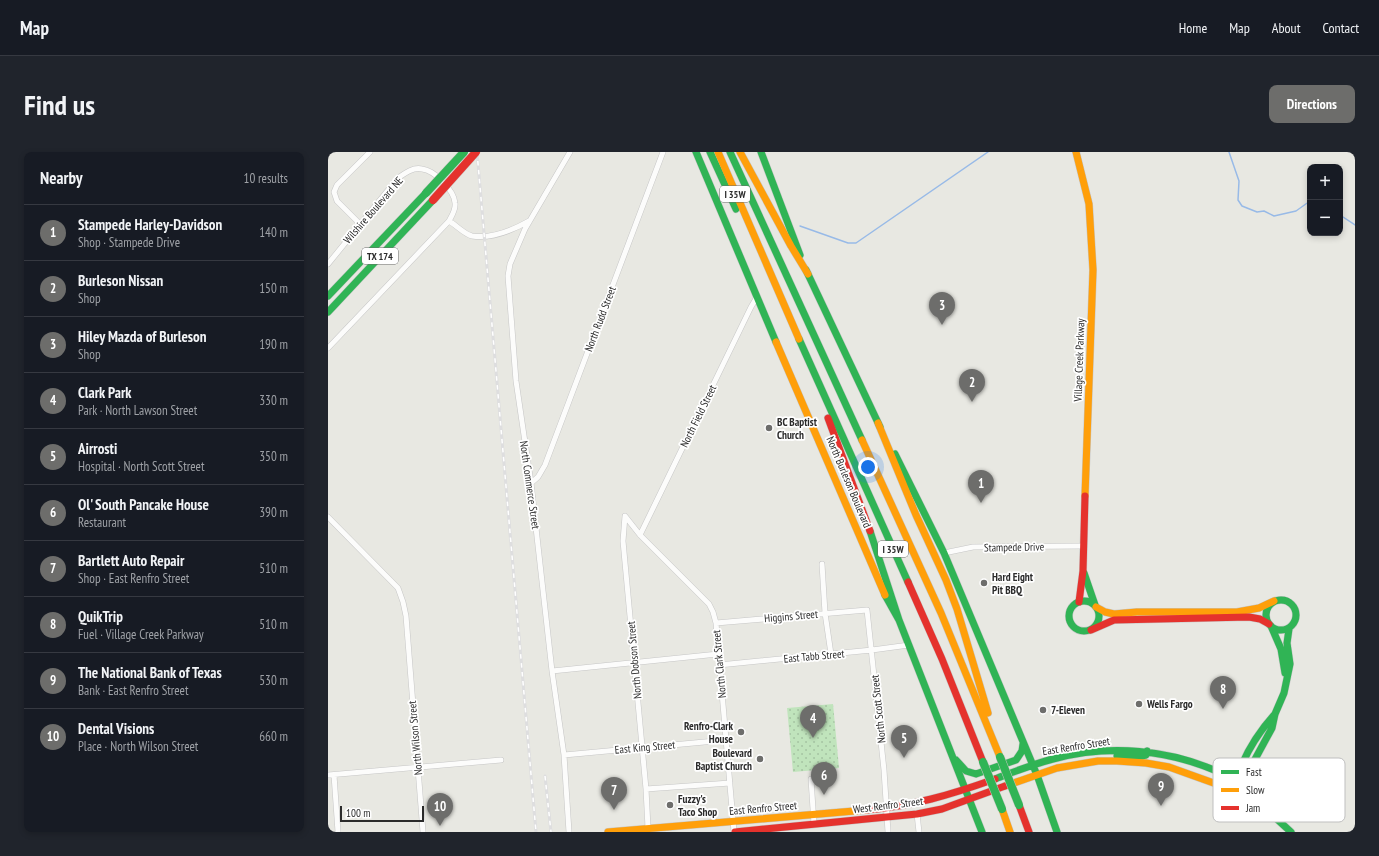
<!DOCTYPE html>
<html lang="en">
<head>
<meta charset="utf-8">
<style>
  body { margin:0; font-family:"PT Sans Narrow",sans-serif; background:#20242c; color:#f1f3f6 }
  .controls { position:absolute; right:12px; top:12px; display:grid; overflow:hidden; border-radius:8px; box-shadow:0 2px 6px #0003 }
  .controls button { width:36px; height:36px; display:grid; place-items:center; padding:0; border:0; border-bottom:1px solid #363941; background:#171b24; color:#f1f3f6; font:20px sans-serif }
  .scale { position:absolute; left:12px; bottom:10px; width:84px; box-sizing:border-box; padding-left:4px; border:2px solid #2b2b2b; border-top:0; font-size:11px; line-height:14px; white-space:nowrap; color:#2b2b2b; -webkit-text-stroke:3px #fff; paint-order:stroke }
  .you { position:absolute; left:540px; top:315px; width:14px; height:14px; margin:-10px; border:3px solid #fff; border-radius:50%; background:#1a73e8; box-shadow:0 0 0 6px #1a73e833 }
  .badge { display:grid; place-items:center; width:26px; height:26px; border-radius:50%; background:#6d6d6b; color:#fff; font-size:13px; font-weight:700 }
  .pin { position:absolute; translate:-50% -33px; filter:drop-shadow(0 1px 2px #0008) }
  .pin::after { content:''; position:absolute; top:21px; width:14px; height:12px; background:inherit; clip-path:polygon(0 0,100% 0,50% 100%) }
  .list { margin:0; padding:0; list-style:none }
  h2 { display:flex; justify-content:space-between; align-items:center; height:52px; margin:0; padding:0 16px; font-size:17px }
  h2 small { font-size:13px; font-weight:400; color:#9ea1a6 }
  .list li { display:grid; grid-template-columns:26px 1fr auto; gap:12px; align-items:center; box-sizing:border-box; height:56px; padding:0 16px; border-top:1px solid #363941 }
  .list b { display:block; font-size:15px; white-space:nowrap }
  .list p { margin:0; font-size:13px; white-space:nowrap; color:#9ea1a6 }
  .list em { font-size:13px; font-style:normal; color:#9ea1a6 }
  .map { position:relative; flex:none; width:1027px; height:680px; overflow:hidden; border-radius:8px }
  header { display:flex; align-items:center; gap:24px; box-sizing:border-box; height:56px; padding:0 20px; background:#171b24; border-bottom:1px solid #363941 }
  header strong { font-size:19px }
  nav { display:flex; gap:22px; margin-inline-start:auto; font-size:14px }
  .intro { display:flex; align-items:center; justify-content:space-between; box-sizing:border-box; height:96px; padding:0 24px }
  h1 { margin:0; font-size:28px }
  .button { padding:10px 18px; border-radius:8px; background:#6d6d6b; color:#fff; font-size:14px; font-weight:700 }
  main { display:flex; gap:24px; padding:0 24px }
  aside { flex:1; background:#171b24; border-radius:8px; box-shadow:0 2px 6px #0003 }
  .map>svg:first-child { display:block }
</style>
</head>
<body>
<header>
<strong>Map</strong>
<nav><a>Home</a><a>Map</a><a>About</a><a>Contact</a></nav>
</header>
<div class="intro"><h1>Find us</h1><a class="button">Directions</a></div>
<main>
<aside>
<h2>Nearby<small>10 results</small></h2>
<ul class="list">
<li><span class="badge">1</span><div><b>Stampede Harley-Davidson</b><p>Shop · Stampede Drive</p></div><em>140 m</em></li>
<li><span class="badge">2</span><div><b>Burleson Nissan</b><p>Shop</p></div><em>150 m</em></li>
<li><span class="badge">3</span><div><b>Hiley Mazda of Burleson</b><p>Shop</p></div><em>190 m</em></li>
<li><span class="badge">4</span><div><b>Clark Park</b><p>Park · North Lawson Street</p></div><em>330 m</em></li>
<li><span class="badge">5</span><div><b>Airrosti</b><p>Hospital · North Scott Street</p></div><em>350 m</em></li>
<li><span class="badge">6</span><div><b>Ol' South Pancake House</b><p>Restaurant</p></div><em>390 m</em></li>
<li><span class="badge">7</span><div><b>Bartlett Auto Repair</b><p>Shop · East Renfro Street</p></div><em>510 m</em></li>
<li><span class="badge">8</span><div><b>QuikTrip</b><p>Fuel · Village Creek Parkway</p></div><em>510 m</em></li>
<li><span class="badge">9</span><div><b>The National Bank of Texas</b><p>Bank · East Renfro Street</p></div><em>530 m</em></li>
<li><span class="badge">10</span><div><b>Dental Visions</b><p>Place · North Wilson Street</p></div><em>660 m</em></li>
</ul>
</aside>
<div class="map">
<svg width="1027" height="680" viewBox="0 0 1027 680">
  <defs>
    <pattern id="park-dots" width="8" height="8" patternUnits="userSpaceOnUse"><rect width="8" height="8" fill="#c0e4bc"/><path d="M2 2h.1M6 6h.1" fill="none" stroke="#a5c4a2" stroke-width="1.8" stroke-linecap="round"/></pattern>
  </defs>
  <rect width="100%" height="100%" fill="#e8e8e2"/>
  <!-- park -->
  <path fill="url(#park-dots)" d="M 505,552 L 511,616 L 465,620 L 459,556 Z"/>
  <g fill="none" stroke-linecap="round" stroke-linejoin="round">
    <!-- stream -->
    <path stroke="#98bae7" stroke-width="1.5" d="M 901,0 L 911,29 L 910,48 L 914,54 L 929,60 L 936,59 L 946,64 L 968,59 L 982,49
      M 1012,63 L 1027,73
      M 472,74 L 520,91 L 528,91 L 660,0"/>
    <defs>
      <path id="street" d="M 121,69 C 128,73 136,82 144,84 C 163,87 185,78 201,69
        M 32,72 L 9,49 L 6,40 L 9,33 L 42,0
        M 0,112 L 70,26 C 77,21 85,15 94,17 C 106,18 126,38 127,51 C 128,58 124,63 121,69 L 0,196
        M 203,331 L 210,325 L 217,313 L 335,0
        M 0,365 L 70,436 L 75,450 L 78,464 L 95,680
        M 312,383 L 423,155 L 429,145
        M 616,401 L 645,395 L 756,394
        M 494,412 L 497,461 L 503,502
        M 388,471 L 539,458 L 556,618 L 560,680
        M 391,513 L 544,498 L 581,493
        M 224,519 L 390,502
        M 236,603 L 398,588
        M 0,623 L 173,608
        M 6,623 L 10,680
        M 483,627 L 486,672
        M 318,637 L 402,631
        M 589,662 L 591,680
        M 320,676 L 318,637 L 295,389 L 297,364 L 312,383 L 381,452 L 385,460 L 388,471 L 406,680
        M 241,680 L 236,603 L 224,519 L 203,331 L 188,229 L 180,124 L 182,112 L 197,77 L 242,0"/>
      <path id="fast" d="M 368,0 L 448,190
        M 382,0 L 408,57
        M 402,0 L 534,288
        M 433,0 L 472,103
        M 478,118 L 552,275
        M 0,144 L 98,41
        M 0,160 L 105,48
        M 471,187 L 580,430
        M 567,302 L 616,401 L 709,623 L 729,680
        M 542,379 L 571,468
        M 756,421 L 767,453
        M 557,443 L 571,468 L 654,680
        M938 463a15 15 0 1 1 30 0a15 15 0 1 1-30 0Z
        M741 464a15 15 0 1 1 30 0a15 15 0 1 1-30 0Z
        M 943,474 L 953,497 L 957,521
        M 789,604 L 814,604 L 818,603 L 819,599
        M 628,608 L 638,619 L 648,622 L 688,608 L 694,599 L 695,592
        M 667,627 C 686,620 705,612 725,607 C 781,592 842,597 895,622 L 901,626 L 906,634
        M 906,634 L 919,622 L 944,576 L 947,562 L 956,541 L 962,512 L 959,491 L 961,477
        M 906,634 C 914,607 928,583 947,562
        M 926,646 L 963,680"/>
      <path id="slow" d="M 390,0 L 471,187
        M 412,0 L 463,94 L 480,122
        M 748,0 L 761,52 L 765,118 L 757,344
        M 448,190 L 557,443
        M 550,271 L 588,363 L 618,428 L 629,457 L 660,561
        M 534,288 L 613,461 L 672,605
        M 768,455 L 777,460 L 786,462 L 809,460 L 909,460 L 931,456 L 946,449
        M 677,634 L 729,616 L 770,609 L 789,609 L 818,611 L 841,615 L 894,634 L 906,634 L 926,646
        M 674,657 L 682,680
        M 280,680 L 538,658"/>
      <path id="jam" d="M 500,266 L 542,379
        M 580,430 L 614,507 L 655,610
        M 751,450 L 755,419 L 757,344
        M 763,478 L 786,468 L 921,465 L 932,467 L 941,472
        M 691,653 L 701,680
        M 538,658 C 585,654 622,643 667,627
        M 407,680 L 589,662 L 614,657 L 677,634"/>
    </defs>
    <!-- street casing -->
    <use href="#street" stroke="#c6c6c6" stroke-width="6"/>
    <!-- fast casing -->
    <use href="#fast" stroke="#c6c6c6" stroke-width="8"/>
    <!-- slow casing -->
    <use href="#slow" stroke="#c6c6c6" stroke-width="8"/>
    <!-- jam casing -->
    <use href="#jam" stroke="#c6c6c6" stroke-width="8"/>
    <!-- street -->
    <use href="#street" stroke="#fcfcfb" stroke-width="5"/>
    <!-- fast -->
    <use href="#fast" stroke="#30b455" stroke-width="7"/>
    <!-- slow -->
    <use href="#slow" stroke="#ff9f0a" stroke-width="7"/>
    <!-- jam -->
    <use href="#jam" stroke="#e5322d" stroke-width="7"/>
    <defs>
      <path id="rail" d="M 149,0 L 208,680
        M 217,624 L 223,680"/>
    </defs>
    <!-- rail casing -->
    <use href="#rail" stroke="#dededf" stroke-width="3"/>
    <!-- rail -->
    <use href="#rail" stroke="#fff" stroke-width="1.5" stroke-dasharray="4.5" stroke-linecap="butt"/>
    <defs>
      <path id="fast-bridge" d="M 98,41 L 136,0
        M 672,605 L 691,653
        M 655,610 L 674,657"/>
      <path id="jam-bridge" d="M 105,48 L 148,0"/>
    </defs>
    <!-- fast-bridge casing -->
    <use href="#fast-bridge" stroke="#c5c5c2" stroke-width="9" stroke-linecap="butt"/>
    <!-- jam-bridge casing -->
    <use href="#jam-bridge" stroke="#c5c5c2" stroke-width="9" stroke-linecap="butt"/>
    <!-- fast-bridge -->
    <use href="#fast-bridge" stroke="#30b455" stroke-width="8"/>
    <!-- jam-bridge -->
    <use href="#jam-bridge" stroke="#e5322d" stroke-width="8"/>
  </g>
  <!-- markers -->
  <g fill="#6d6d6b" stroke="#fff" stroke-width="1.5">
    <circle cx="441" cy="276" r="4"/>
    <circle cx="656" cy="431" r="4"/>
    <circle cx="811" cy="552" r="4"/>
    <circle cx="715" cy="558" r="4"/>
    <circle cx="413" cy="580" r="4"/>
    <circle cx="432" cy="607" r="4"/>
    <circle cx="342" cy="653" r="4"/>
  </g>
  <g text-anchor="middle" stroke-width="3.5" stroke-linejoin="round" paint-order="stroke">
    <!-- shield labels -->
    <g fill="#fff" stroke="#6b6b6b" stroke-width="1">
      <rect x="392" y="34" width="30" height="16" rx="3"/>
      <rect x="34" y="96" width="36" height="16" rx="3"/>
      <rect x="550" y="389" width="30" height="16" rx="3"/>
    </g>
    <g font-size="10" font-weight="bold" fill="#2b2b2b">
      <text x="407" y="46">I 35W</text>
      <text x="52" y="108">TX 174</text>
      <text x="565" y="401">I 35W</text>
    </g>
    <!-- street labels -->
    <g font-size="11" fill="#2b2b2b" stroke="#fff">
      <text transform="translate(45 58) rotate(-49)" y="4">Wilshire Boulevard NE</text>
      <text transform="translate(272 167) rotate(-69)" y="4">North Rudd Street</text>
      <text transform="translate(751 208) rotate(-88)" y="4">Village Creek Parkway</text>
      <text transform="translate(370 264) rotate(-64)" y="4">North Field Street</text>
      <text transform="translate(521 330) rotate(67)" y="4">North Burleson Boulevard</text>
      <text transform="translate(202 333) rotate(82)" y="4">North Commerce Street</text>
      <text transform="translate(686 395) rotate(-1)" y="4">Stampede Drive</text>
      <text transform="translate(463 464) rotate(-5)" y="4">Higgins Street</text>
      <text transform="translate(486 504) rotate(-5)" y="4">East Tabb Street</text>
      <text transform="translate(306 508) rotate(-95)" y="4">North Dobson Street</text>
      <text transform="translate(391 512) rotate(-95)" y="4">North Clark Street</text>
      <text transform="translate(550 557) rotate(-96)" y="4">North Scott Street</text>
      <text transform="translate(87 586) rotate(-95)" y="4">North Wilson Street</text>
      <text transform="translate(748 594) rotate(-9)" y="4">East Renfro Street</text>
      <text transform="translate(317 595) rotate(-5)" y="4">East King Street</text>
      <text transform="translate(560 653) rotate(-7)" y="4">West Renfro Street</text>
      <text transform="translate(435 656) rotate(-5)" y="4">East Renfro Street</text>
    </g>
    <!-- poi labels -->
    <g font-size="11" font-weight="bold" fill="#2b2b2b" stroke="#fff" text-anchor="start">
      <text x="449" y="274">BC Baptist<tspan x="449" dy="13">Church</tspan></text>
      <text x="664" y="429">Hard Eight<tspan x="664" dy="13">Pit BBQ</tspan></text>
      <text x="819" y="556">Wells Fargo</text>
      <text x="723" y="562">7-Eleven</text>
      <text x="405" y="578" text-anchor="end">Renfro-Clark<tspan x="405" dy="13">House</tspan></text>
      <text x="424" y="605" text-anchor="end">Boulevard<tspan x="424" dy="13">Baptist Church</tspan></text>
      <text x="350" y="651">Fuzzy's<tspan x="350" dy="13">Taco Shop</tspan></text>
    </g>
  </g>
  <!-- legend -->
  <rect x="885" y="606" width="132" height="64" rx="6" fill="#fff" stroke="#bfbfbf" stroke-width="1"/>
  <rect x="893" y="618" width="18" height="4" fill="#30b455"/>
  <rect x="893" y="636" width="18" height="4" fill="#ff9f0a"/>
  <rect x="893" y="654" width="18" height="4" fill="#e5322d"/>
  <g font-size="11" fill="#2b2b2b">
    <text x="918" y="624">Fast</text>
    <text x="918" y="642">Slow</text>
    <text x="918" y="660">Jam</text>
  </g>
</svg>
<div class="controls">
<button>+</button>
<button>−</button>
</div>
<div class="scale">100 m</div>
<div class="you"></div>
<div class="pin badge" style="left:653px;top:351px">1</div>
<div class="pin badge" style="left:644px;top:250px">2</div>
<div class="pin badge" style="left:614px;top:173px">3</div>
<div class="pin badge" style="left:485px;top:586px">4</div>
<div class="pin badge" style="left:576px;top:606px">5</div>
<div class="pin badge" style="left:496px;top:643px">6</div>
<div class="pin badge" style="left:286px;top:658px">7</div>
<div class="pin badge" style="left:895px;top:557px">8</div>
<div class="pin badge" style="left:833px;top:654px">9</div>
<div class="pin badge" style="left:112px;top:674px">10</div>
</div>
</main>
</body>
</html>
